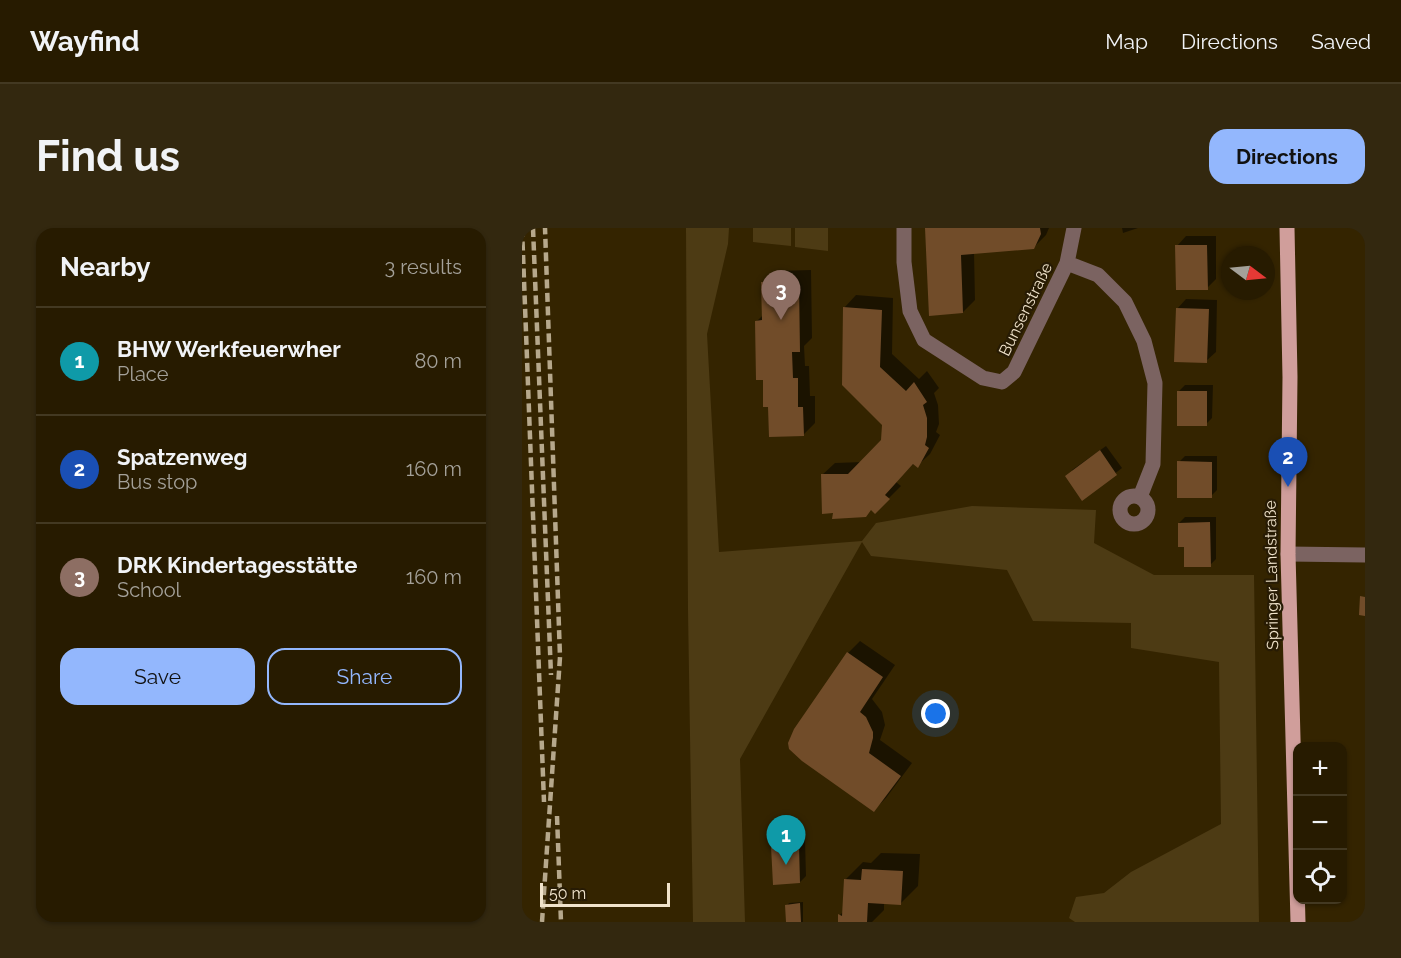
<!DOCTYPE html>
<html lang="en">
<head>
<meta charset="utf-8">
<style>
  body { margin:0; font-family:Raleway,sans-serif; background:#33280f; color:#f1f3f6 }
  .controls { position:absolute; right:18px; bottom:18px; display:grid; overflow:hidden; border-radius:12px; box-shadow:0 2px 4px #0004 }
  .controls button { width:54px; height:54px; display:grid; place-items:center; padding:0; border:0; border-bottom:2px solid #433922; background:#271b00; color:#f1f3f6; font:30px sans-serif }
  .compass { position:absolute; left:699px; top:18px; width:54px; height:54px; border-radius:50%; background:#271b00; box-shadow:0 2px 4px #0004; rotate:106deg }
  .scale { position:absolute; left:18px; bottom:15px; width:130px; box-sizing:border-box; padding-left:6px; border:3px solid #f0e3cb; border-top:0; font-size:16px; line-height:21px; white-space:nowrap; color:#f0e3cb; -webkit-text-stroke:4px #271b04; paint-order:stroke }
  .you { position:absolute; left:414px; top:486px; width:21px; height:21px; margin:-15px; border:4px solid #fff; border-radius:50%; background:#1a73e8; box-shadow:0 0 0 9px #1a73e833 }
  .badge { display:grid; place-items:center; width:39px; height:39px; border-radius:50%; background:#93b7fd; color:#fff; font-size:20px; font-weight:700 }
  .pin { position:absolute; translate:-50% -50px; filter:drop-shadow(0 2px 3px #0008) }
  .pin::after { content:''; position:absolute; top:32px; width:21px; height:18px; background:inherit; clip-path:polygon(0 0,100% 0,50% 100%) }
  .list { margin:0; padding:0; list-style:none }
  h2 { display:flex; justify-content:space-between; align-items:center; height:78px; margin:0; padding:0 24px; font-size:26px }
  h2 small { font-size:20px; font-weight:400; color:#a4a199 }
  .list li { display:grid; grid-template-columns:39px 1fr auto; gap:18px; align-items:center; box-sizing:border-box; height:108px; padding:0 24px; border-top:2px solid #433922 }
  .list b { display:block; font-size:22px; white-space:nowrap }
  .list p { margin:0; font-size:20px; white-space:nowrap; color:#a4a199 }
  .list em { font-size:20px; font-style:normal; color:#a4a199 }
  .actions { display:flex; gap:12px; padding:18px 24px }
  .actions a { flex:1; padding:14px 0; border:2px solid #93b7fd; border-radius:18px; text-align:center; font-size:21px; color:#93b7fd }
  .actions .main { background:#93b7fd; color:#111 }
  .icon { flex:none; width:33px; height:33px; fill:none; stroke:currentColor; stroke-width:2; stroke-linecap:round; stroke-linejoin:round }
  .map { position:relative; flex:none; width:843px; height:694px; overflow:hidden; border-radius:18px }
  header { display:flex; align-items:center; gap:36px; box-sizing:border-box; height:84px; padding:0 30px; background:#271b00; border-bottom:2px solid #433922 }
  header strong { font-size:28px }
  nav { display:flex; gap:33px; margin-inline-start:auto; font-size:21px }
  .intro { display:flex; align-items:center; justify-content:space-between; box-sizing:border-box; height:144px; padding:0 36px }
  h1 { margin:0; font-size:42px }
  .button { padding:15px 27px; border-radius:18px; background:#93b7fd; color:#111; font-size:21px; font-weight:700 }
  main { display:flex; gap:36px; padding:0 36px }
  aside { flex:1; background:#271b00; border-radius:18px; box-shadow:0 2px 4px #0004 }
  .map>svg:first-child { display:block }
</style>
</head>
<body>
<header>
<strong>Wayfind</strong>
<nav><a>Map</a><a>Directions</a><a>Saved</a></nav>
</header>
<div class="intro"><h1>Find us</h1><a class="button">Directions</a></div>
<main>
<aside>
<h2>Nearby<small>3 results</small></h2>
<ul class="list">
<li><span class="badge" style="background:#0f9aa8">1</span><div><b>BHW Werkfeuerwher</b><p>Place</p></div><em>80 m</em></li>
<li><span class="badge" style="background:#1a4fb4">2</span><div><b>Spatzenweg</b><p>Bus stop</p></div><em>160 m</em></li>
<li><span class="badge" style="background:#8d6e63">3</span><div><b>DRK Kindertagesstätte</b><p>School</p></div><em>160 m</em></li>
</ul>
<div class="actions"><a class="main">Save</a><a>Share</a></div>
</aside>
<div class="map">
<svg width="843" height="694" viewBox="0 0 843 694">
  <rect width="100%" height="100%" fill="#342400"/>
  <!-- green -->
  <path fill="#4d3b14" d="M 164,0 L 207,0 L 206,16 L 185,106 L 197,324 L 340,313 L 354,295 L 450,278 L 574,282 L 572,315 L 632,347 L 732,347 L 737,694 L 553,694 L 547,690 L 554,669 L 582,665 L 609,644 L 699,596 L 697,434 L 609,420 L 609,395 L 511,393 L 485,342 L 349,328 L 340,314 L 218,531 L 223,694 L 171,694 L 166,382 Z
    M 231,0 L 269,0 L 269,18 L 231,14 Z
    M 273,0 L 306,0 L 306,23 L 273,19 Z"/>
  <!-- shadow -->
  <path fill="#0007" d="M 404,0 L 527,0 L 524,7 L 511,20 L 452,24 L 453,72 L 441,84 Z
    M 600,0 L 616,0 L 601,5 Z
    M 664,8 L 694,8 L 694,51 L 685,60 L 655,18 Z
    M 289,42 L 290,110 L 282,118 L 283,138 L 287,138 L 288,168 L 293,168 L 293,195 L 281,207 L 248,177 L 235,93 L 242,86 L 241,55 L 253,43 Z
    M 334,67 L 371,70 L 370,126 L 397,151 L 405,143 L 417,160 L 412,165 L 416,177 L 417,196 L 414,204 L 418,207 L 408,226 L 395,238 L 392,235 L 374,254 L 379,258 L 353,284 L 350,281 L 312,284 L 300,247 L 313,235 L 340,234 L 360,212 L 362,196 L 322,80 Z
    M 664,71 L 695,72 L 694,124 L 684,133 L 655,81 Z
    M 663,157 L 691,157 L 690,190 L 684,196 L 657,163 Z
    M 584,218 L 600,240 L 560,271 L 550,242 Z
    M 663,228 L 695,228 L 695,262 L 689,268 L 657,234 Z
    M 663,289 L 694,289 L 694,331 L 688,337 L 663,317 L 657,295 Z
    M 338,413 L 373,437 L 350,471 L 360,484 L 363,497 L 358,512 L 390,535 L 364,570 L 352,582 L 326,425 Z
    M 283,612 L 284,648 L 278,654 L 250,619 L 256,613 Z
    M 359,625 L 398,626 L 396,658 L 379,675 L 362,675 L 362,682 L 350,694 L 317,694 L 318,687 L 322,683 L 323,652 L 341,634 L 349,635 Z
    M 281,674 L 281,694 L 265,694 L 265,678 L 267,675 Z"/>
  <!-- building -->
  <path fill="#714c29" d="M 403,0 L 518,0 L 519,6 L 512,21 L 439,27 L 441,85 L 407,88 Z
    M 653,17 L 685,17 L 686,62 L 654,62 Z
    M 239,54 L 277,54 L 278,124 L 270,124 L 271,150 L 276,150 L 276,179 L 281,179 L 282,208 L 247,209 L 246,179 L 241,179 L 241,152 L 234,152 L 233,93 L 240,92 Z
    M 321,79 L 360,82 L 358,139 L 384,163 L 392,154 L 405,174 L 401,177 L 405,190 L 405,209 L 403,217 L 407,220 L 396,240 L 391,236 L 363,267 L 368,271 L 353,286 L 349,282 L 344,289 L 310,291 L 311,285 L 300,286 L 299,246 L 326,246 L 359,212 L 360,197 L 320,157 Z
    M 654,80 L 687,81 L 685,135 L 652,134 Z
    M 655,163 L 685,163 L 685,198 L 655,198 Z
    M 578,222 L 595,247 L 560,273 L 543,248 Z
    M 655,233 L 690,234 L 690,270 L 655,270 Z
    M 688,294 L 689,339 L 662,339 L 662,319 L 656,319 L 656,295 Z
    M 838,368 L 843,369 L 843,388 L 837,387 Z
    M 325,424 L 361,449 L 338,484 L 344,489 L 351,504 L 351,510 L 347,525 L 379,548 L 352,584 L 280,533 L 267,521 L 266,515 L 272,501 Z
    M 277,617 L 278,655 L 251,657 L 249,618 Z
    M 340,641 L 381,643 L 379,677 L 346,675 L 345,694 L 316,694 L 316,686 L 320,688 L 322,651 L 339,652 Z
    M 278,675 L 279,694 L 264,694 L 263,677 Z"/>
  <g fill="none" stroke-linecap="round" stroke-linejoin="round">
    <!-- minor -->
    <path stroke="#7b6361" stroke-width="15" d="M 382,0 L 382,34 L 388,83 L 402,112 L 461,150 L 480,154 L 492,144 L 545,35 L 552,0
      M 545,35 L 576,47 L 603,74 L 622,113 L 633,155 L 631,236 L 618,269
      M598 282a14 14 0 1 1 28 0a14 14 0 1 1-28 0Z
      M 766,326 L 843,327"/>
    <!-- major -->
    <path stroke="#d09e9b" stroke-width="15" d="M 765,0 L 768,149 L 766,326 L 776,694"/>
    <!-- rail -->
    <path stroke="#b6a88c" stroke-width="4.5" stroke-dasharray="9 4.5" stroke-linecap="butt" d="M 0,0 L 22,574
      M 11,0 L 29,447
      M 35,588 L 39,694
      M 20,694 L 38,429 L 23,0"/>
  </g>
  <g text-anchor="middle" stroke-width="4.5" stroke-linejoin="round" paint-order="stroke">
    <!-- street labels -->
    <g font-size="16" fill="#f0e3cb" stroke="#271b04">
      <text transform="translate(503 81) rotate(-64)" y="6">Bunsenstraße</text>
      <text transform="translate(749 347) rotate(-91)" y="6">Springer Landstraße</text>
    </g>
  </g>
</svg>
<div class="controls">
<button>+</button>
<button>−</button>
<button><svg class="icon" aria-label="locate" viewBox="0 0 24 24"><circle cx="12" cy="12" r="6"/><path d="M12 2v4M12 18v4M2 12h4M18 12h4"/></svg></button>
</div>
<svg class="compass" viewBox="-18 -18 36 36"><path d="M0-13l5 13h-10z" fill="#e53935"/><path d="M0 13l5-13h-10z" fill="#a4a199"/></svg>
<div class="scale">50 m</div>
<div class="you"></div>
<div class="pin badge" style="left:264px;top:637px;background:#0f9aa8">1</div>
<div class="pin badge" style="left:766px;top:259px;background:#1a4fb4">2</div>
<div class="pin badge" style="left:259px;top:92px;background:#8d6e63">3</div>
</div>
</main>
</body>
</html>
